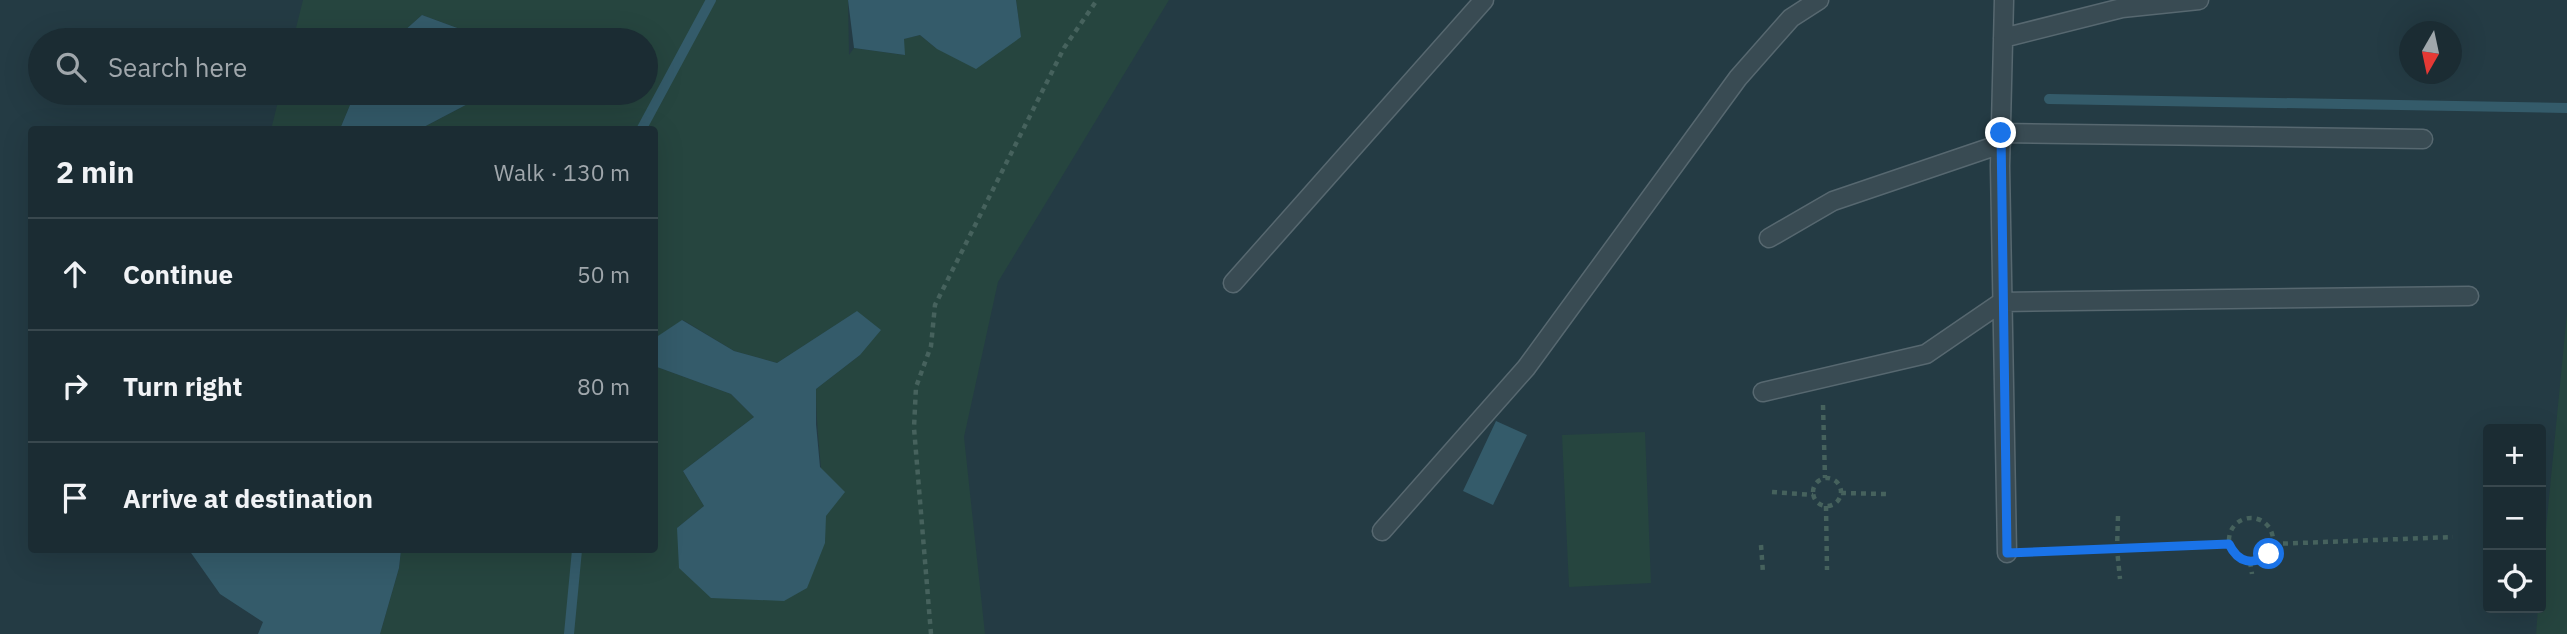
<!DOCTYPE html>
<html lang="en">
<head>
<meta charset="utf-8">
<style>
  body { margin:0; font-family:"IBM Plex Sans",sans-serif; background:#28383f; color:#f1f3f6 }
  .controls { position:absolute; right:21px; bottom:21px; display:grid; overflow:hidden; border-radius:7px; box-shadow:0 7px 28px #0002 }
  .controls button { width:63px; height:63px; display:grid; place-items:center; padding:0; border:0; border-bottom:2px solid #39484e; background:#1b2c33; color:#f1f3f6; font:35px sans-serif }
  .compass { position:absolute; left:2399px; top:21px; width:63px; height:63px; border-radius:50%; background:#1b2c33; box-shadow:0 7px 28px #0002; rotate:189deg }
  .stop { position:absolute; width:21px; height:21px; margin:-16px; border:5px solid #1a73e8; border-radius:50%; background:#fff }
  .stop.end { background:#1a73e8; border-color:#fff; box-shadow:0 2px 7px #0008 }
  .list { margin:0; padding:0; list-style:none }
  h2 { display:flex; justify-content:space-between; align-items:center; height:91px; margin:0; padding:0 28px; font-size:30px }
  h2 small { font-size:23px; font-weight:400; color:#a0a7ac }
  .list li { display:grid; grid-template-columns:46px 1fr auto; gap:21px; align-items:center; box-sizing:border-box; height:112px; padding:0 28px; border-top:2px solid #39484e }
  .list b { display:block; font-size:26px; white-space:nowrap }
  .list em { font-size:23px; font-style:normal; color:#a0a7ac }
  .icon { flex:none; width:38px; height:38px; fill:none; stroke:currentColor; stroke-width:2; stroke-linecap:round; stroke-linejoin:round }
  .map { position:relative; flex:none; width:2567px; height:634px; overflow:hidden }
  .search { position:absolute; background:#1b2c33; box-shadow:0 7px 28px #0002; left:28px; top:28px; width:630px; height:77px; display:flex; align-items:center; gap:18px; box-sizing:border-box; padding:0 24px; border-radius:38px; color:#a0a7ac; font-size:26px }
  .panel { position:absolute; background:#1b2c33; box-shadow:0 7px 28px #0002; left:28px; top:126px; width:630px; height:427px; border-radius:7px }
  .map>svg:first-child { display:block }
</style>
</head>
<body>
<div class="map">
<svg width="2567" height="634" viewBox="0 0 2567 634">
  <rect width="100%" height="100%" fill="#243b44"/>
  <!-- green -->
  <path fill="#26453f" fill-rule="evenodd" d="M 303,0 L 848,0 L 849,55 L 854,48 L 904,55 L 903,39 L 920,35 L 937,49 L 1021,37 L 1016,0 L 1169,0 L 998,282 L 964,437 L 985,634 L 380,634 L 399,568 L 401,550 L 654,550 L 654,130 L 420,129 L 481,97 L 481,93 L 646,93 L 646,40 L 479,40 L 479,36 L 422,15 L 394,40 L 293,40 ZM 856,312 L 860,355 L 816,389 C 816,441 826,492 825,543 L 733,597 L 711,598 L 677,528 L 704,506 L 683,471 L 754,417 L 731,394 L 657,367 L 683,320 L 734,351 L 777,363 Z
    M 280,93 L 355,93 L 340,129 L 271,130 Z
    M 2567,313 L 2567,634 L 2536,634 L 2538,608 L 2541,608 L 2541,580 Z
    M 1645,432 L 1651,583 L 1569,587 L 1562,435 Z"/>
  <!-- water -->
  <path fill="#345b6a" d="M 848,0 L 1016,0 L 1021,37 L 976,69 L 937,49 L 920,35 L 904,39 L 905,55 L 854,48 Z
    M 422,15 L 479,36 L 479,40 L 394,40 Z
    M 355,93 L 481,93 L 481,97 L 420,129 L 340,129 Z
    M 857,311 L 881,330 L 860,355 L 816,389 L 816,424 L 820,467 L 845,492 L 826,516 L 825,543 L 807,588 L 784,601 L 711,598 L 679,568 L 677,528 L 704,506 L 683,471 L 754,417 L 731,394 L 657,367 L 658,336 L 682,320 L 734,351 L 777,363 Z
    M 1496,421 L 1527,435 L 1493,505 L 1463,491 Z
    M 189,550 L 401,550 L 399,568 L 380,634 L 258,634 L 263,622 L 220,594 Z"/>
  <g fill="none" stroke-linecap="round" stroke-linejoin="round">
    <!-- stream -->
    <path stroke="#345b6a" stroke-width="10" d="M 2049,99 L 2567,108
      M 641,130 L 711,0
      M 569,634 L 577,550"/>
    <defs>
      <path id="lane" d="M 2004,0 L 2000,166 L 2007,553
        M 2003,38 L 2122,8 L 2199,0
        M 2001,133 L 2423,139
        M 1769,238 L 1833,201 L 2001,144
        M 1233,283 L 1484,0
        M 1763,392 L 1926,354 L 2002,302 L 2469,296
        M 1382,531 L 1526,368 L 1738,78 L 1791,18 L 1819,0"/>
    </defs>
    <!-- lane casing -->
    <use href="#lane" stroke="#576870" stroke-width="21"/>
    <!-- path -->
    <path stroke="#46625d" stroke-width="4.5" stroke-dasharray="5 5" stroke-linecap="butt" d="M 1823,405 L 1825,478
      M1813 492a14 14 0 1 1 28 0a14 14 0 1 1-28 0Z
      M 1772,492 L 1813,495
      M 1841,493 L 1886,494
      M 1826,506 L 1827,570
      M 2118,516 L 2117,549 L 2120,579
      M2229 540a22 22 0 1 1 44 0a22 22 0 1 1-44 0Z
      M 2273,544 L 2453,537
      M 1761,545 L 1763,573
      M 2034,552 L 2229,544
      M 2250,562 L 2252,574
      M 931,634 L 914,428 L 916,387 L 931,346 L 935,305 L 1064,48 L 1097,0"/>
    <!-- lane -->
    <use href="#lane" stroke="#394b53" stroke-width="18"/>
  </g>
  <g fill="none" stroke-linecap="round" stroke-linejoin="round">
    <!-- route -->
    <path stroke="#1a73e8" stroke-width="9" d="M 2001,133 L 2007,553 L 2229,544 C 2238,563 2253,566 2269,554"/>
  </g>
</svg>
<div class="controls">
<button>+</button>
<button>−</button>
<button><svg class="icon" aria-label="locate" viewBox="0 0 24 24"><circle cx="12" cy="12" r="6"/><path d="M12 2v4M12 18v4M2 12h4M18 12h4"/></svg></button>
</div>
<svg class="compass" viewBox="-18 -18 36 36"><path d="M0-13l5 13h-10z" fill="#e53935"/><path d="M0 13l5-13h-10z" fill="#a0a7ac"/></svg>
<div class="stop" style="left:2269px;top:554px"></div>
<div class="stop end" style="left:2001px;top:133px"></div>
<div class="search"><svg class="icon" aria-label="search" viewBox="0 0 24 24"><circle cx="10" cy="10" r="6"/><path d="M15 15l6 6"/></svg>Search here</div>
<section class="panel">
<h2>2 min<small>Walk · 130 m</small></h2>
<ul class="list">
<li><svg class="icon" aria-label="ahead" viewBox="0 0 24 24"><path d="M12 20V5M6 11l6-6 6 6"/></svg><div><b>Continue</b></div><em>50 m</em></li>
<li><svg class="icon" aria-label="right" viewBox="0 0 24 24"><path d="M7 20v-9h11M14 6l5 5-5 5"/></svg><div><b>Turn right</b></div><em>80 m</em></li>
<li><svg class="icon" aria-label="arrive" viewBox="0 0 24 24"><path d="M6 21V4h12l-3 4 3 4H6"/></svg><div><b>Arrive at destination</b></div></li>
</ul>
</section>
</div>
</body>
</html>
